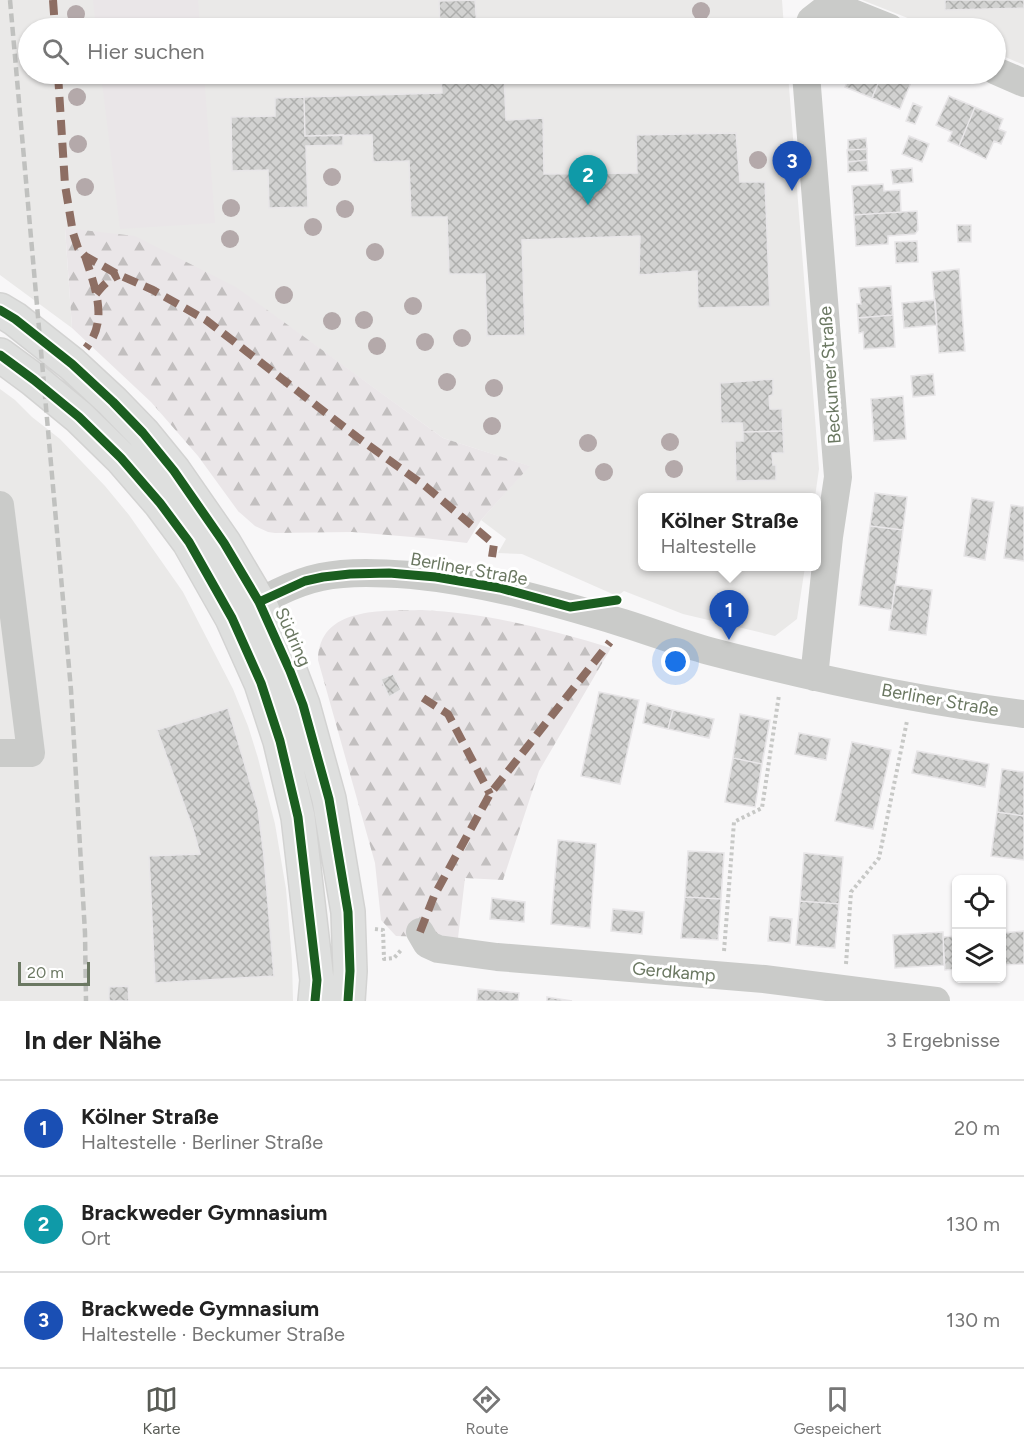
<!DOCTYPE html>
<html lang="de">
<head>
<meta charset="utf-8">
<style>
  body { margin:0; font-family:Figtree,sans-serif; background:#f6f6f6; color:#222 }
  .controls { position:absolute; right:18px; bottom:18px; display:grid; overflow:hidden; border-radius:9px; box-shadow:0 2px 4px #0004 }
  .controls button { width:54px; height:54px; display:grid; place-items:center; padding:0; border:0; border-bottom:2px solid #e0e0e0; background:#fff; color:#222; font:30px sans-serif }
  .scale { position:absolute; left:18px; bottom:15px; width:72px; box-sizing:border-box; padding-left:6px; border:3px solid #6b7862; border-top:0; font-size:16px; line-height:21px; white-space:nowrap; color:#6b7862; -webkit-text-stroke:4px #fff; paint-order:stroke }
  .you { position:absolute; left:676px; top:662px; width:21px; height:21px; margin:-15px; border:4px solid #fff; border-radius:50%; background:#1a73e8; box-shadow:0 0 0 9px #1a73e833 }
  .badge { display:grid; place-items:center; width:39px; height:39px; border-radius:50%; background:#595c56; color:#fff; font-size:20px; font-weight:700 }
  .pin { position:absolute; translate:-50% -50px; filter:drop-shadow(0 2px 3px #0008) }
  .pin::after { content:''; position:absolute; top:32px; width:21px; height:18px; background:inherit; clip-path:polygon(0 0,100% 0,50% 100%) }
  .popup { position:absolute; left:638px; top:493px; width:183px; height:78px; box-sizing:border-box; display:grid; place-content:center; border-radius:9px; background:#fff; filter:drop-shadow(0 2px 4px #0005); font-size:20px; white-space:nowrap; color:#767676 }
  .popup b { font-size:22px; color:#222 }
  .popup::after { content:''; position:absolute; left:50%; top:100%; margin-left:-12px; border:12px solid transparent; border-top-color:#fff }
  .list { margin:0; padding:0; list-style:none }
  h2 { display:flex; justify-content:space-between; align-items:center; height:78px; margin:0; padding:0 24px; font-size:26px }
  h2 small { font-size:20px; font-weight:400; color:#767676 }
  .list li { display:grid; grid-template-columns:39px 1fr auto; gap:18px; align-items:center; box-sizing:border-box; height:96px; padding:0 24px; border-top:2px solid #e0e0e0 }
  .list b { display:block; font-size:22px; white-space:nowrap }
  .list p { margin:0; font-size:20px; white-space:nowrap; color:#767676 }
  .list em { font-size:20px; font-style:normal; color:#767676 }
  .icon { flex:none; width:33px; height:33px; fill:none; stroke:currentColor; stroke-width:2; stroke-linecap:round; stroke-linejoin:round }
  .map { position:relative; flex:none; width:1024px; height:1001px; overflow:hidden }
  .search { position:absolute; background:#fff; box-shadow:0 2px 4px #0004; left:18px; right:18px; top:18px; height:66px; display:flex; align-items:center; gap:15px; box-sizing:border-box; padding:0 21px; border-radius:33px; color:#767676; font-size:22px }
  .sheet { height:366px; background:#fff }
  nav { display:flex; justify-content:space-around; align-items:center; box-sizing:border-box; height:84px; border-top:2px solid #e0e0e0; background:#fff; font-size:16px; color:#767676 }
  nav a { display:grid; justify-items:center; gap:3px }
  nav .on { color:#595c56 }
  .map>svg:first-child { display:block }
</style>
</head>
<body>
<div class="map">
<svg width="1024" height="1001" viewBox="0 0 1024 1001">
  <defs>
    <pattern id="forest-firs" width="22" height="20" patternUnits="userSpaceOnUse" patternTransform="scale(1.5)"><rect width="22" height="20" fill="#eae6e8"/><path d="M5 1l3.5 6h-7zM16 11l3.5 6h-7z" fill="#c2bfbf"/></pattern>
    <pattern id="building-cross-hatch" width="8" height="8" patternUnits="userSpaceOnUse" patternTransform="scale(1.5)"><rect width="8" height="8" fill="#d2d2d1"/><path d="M0 0l8 8M0 8l8-8" fill="none" stroke="#aeafad"/></pattern>
  </defs>
  <rect width="100%" height="100%" fill="#f8f7f8"/>
  <!-- built -->
  <path fill="#eae9e8" d="M 0,0 L 782,0 L 784,28 L 28,28 L 28,74 L 788,74 L 819,469 L 815,497 L 642,498 L 642,566 L 805,567 L 797,619 L 775,636 L 683,614 L 624,591 L 617,596 L 522,554 L 498,553 L 506,539 L 481,520 L 529,466 L 443,438 L 236,288 L 65,228 L 72,328 L 0,275 Z
    M 862,0 L 1024,0 L 1024,65 L 996,53 L 996,28 L 933,28 Z
    M 0,389 L 15,400 L 32,417 L 60,439 L 105,486 L 129,515 L 183,592 L 233,689 L 248,726 L 258,758 L 275,824 L 286,889 L 292,961 L 293,1001 L 0,1001 Z"/>
  <!-- green -->
  <path fill="#eae6e8" d="M 93,0 L 198,0 L 200,28 L 96,28 Z
    M 101,74 L 204,74 L 215,223 L 120,229 Z"/>
  <!-- forest -->
  <path fill="url(#forest-firs)" d="M 65,228 L 135,236 L 236,287 L 443,438 L 530,466 L 481,520 L 467,543 L 424,538 L 352,532 L 275,533 L 268,532 L 255,526 L 238,511 L 198,456 L 151,402 L 72,328 Z
    M 422,610 C 487,613 549,629 611,648 L 539,771 L 503,880 L 465,878 L 458,938 L 396,936 L 381,920 L 375,863 L 318,660 C 319,606 383,611 422,610 Z"/>
  <!-- building -->
  <path fill="url(#building-cross-hatch)" stroke="#e8e6e8" stroke-width="1.5" d="M 475,0 L 477,28 L 440,28 L 439,1 Z
    M 945,0 L 1024,0 L 1024,8 L 945,10 Z
    M 441,74 L 504,74 L 506,120 L 543,118 L 544,174 L 637,173 L 636,135 L 736,133 L 740,182 L 765,182 L 770,306 L 698,308 L 697,271 L 639,275 L 640,236 L 522,240 L 525,335 L 487,336 L 485,274 L 449,274 L 447,217 L 411,217 L 409,161 L 373,162 L 372,135 L 305,136 L 304,97 L 442,93 Z
    M 851,74 L 882,74 L 872,98 L 845,87 Z
    M 882,74 L 895,74 L 912,80 L 900,109 L 872,98 Z
    M 949,96 L 975,107 L 959,146 L 948,141 L 952,132 L 936,125 Z
    M 304,97 L 305,136 L 343,135 L 343,145 L 306,146 L 308,207 L 269,208 L 268,170 L 232,171 L 231,117 L 275,116 L 275,98 Z
    M 913,103 L 922,107 L 915,124 L 906,121 Z
    M 975,107 L 1003,119 L 999,129 L 1006,132 L 1001,144 L 994,141 L 986,159 L 959,146 Z
    M 909,136 L 929,144 L 922,162 L 902,154 Z
    M 866,138 L 867,149 L 848,150 L 848,140 Z
    M 867,149 L 867,160 L 848,162 L 847,150 Z
    M 867,160 L 868,171 L 848,172 L 848,162 Z
    M 912,168 L 913,182 L 893,184 L 891,170 Z
    M 883,184 L 884,191 L 900,190 L 901,212 L 854,215 L 852,186 Z
    M 917,211 L 918,230 L 915,234 L 888,236 L 888,244 L 856,246 L 854,215 Z
    M 957,225 L 971,225 L 971,242 L 958,242 Z
    M 917,241 L 918,262 L 896,263 L 895,242 Z
    M 959,269 L 965,351 L 939,353 L 932,272 Z
    M 891,286 L 893,315 L 858,318 L 857,304 L 861,304 L 859,288 Z
    M 935,300 L 937,325 L 904,328 L 902,303 Z
    M 893,315 L 895,347 L 864,349 L 863,332 L 859,333 L 858,318 Z
    M 933,374 L 935,395 L 913,397 L 911,376 Z
    M 773,379 L 773,395 L 769,396 L 770,409 L 782,409 L 783,431 L 743,432 L 742,423 L 721,423 L 720,383 Z
    M 903,396 L 906,439 L 874,441 L 871,399 Z
    M 783,431 L 784,453 L 772,453 L 773,465 L 776,465 L 776,480 L 736,481 L 735,441 L 743,441 L 743,432 Z
    M 875,493 L 907,497 L 903,530 L 870,526 Z
    M 972,498 L 994,502 L 985,560 L 964,556 Z
    M 1011,505 L 1024,507 L 1024,561 L 1004,558 Z
    M 870,526 L 903,530 L 892,610 L 859,605 Z
    M 895,585 L 932,590 L 926,635 L 889,630 Z
    M 393,674 L 401,690 L 389,697 L 381,679 Z
    M 599,692 L 639,700 L 620,784 L 581,776 Z
    M 647,703 L 673,710 L 668,729 L 643,723 Z
    M 228,708 L 258,809 L 264,857 L 274,976 L 155,983 L 149,856 L 200,854 L 193,829 L 157,730 Z
    M 673,710 L 714,719 L 709,738 L 668,729 Z
    M 740,714 L 770,720 L 762,764 L 733,758 Z
    M 799,733 L 830,739 L 826,760 L 795,754 Z
    M 852,742 L 891,750 L 873,829 L 835,821 Z
    M 917,751 L 989,764 L 985,787 L 912,773 Z
    M 733,758 L 762,764 L 755,807 L 725,802 Z
    M 1002,769 L 1024,772 L 1024,816 L 997,812 Z
    M 997,812 L 1024,816 L 1024,860 L 991,856 Z
    M 558,840 L 596,844 L 590,928 L 551,924 Z
    M 688,851 L 724,853 L 721,899 L 685,897 Z
    M 804,853 L 843,857 L 839,904 L 800,901 Z
    M 685,897 L 721,899 L 718,940 L 681,938 Z
    M 492,898 L 525,902 L 524,922 L 490,919 Z
    M 800,901 L 839,904 L 835,948 L 796,945 Z
    M 613,909 L 644,912 L 642,934 L 611,931 Z
    M 770,917 L 792,919 L 790,943 L 768,941 Z
    M 1024,931 L 1024,964 L 1002,965 L 1002,933 Z
    M 943,932 L 944,965 L 895,968 L 893,935 Z
    M 956,936 L 956,969 L 945,970 L 943,937 Z
    M 128,986 L 129,1001 L 109,1001 L 109,987 Z
    M 478,989 L 519,993 L 518,1001 L 477,1001 Z
    M 547,997 L 572,1001 L 547,1001 Z"/>
  <g fill="none" stroke-linecap="round" stroke-linejoin="round">
    <defs>
      <path id="major" d="M 0,310 L 15,319 L 72,364 L 113,402 L 143,433 L 174,471 L 224,543 L 259,602 L 290,671 L 303,705 L 329,799 L 348,912 L 350,971 L 348,1001
        M 0,355 L 34,380 L 79,417 L 121,458 L 160,503 L 189,542 L 232,618 L 261,683 L 280,741 L 298,817 L 317,980 L 315,1001"/>
    </defs>
    <!-- major casing -->
    <use href="#major" stroke="#d3d3d2" stroke-width="36"/>
    <!-- path -->
    <path stroke="#c7c8c6" stroke-width="4" stroke-dasharray="3 3" stroke-linecap="butt" d="M 375,929 L 383,930 L 384,959 L 394,958 L 402,949
      M 724,951 L 734,822 L 762,808 L 779,695
      M 846,964 L 851,892 L 879,858 L 907,721"/>
    <!-- minor -->
    <path stroke="#cacbc9" stroke-width="28" d="M 808,28 L 811,20 L 824,10 L 840,8 L 890,28
      M 996,71 L 1024,83
      M 806,74 L 838,477 L 829,537 L 814,677
      M 0,505 L 31,753 L 0,753
      M 239,614 C 264,599 292,583 321,577 C 350,571 382,573 412,575 C 484,582 554,602 623,623 C 652,632 680,643 709,651 C 812,678 918,701 1024,714
      M 420,932 L 427,944 L 438,949 L 497,957 L 764,979 L 936,1001"/>
    <!-- major -->
    <use href="#major" stroke="#dedfde" stroke-width="33"/>
    <!-- rail -->
    <path stroke="#c0c1bf" stroke-width="4.5" stroke-dasharray="9 4.5" stroke-linecap="butt" d="M 10,0 L 71,690 L 85,933 L 86,1001"/>
    <!-- quiet -->
    <path stroke="#8d6e63" stroke-width="8" stroke-dasharray="15 8" stroke-linecap="butt" d="M 53,0 L 55,28
      M 58,74 L 65,185 L 73,233 L 78,248 L 85,256 L 119,275 L 153,290 L 206,320 L 357,437 L 425,486 L 494,544 L 492,557
      M 85,256 C 95,288 109,320 86,348
      M 96,294 C 103,285 109,279 119,275
      M 423,698 L 448,714 L 490,794
      M 420,932 L 434,896 L 490,794 L 610,642"/>
    <defs>
      <path id="cycleway" d="M 0,310 L 15,319 L 72,364 L 113,402 L 143,433 L 174,471 L 224,543 L 259,602 L 290,671 L 303,705 L 329,799 L 348,912 L 350,971 L 348,1001
        M 0,355 L 34,380 L 79,417 L 121,458 L 160,503 L 189,542 L 232,618 L 261,683 L 280,741 L 298,817 L 317,980 L 315,1001
        M 259,602 L 305,581 L 323,577 L 350,574 L 389,573 L 436,577 L 500,588 L 570,607 L 617,600"/>
    </defs>
    <!-- cycleway casing -->
    <use href="#cycleway" stroke="#fff" stroke-width="13"/>
    <!-- cycleway -->
    <use href="#cycleway" stroke="#1b5e20" stroke-width="9"/>
  </g>
  <!-- trees -->
  <g fill="#b4a9aa">
    <circle cx="701" cy="11" r="9"/>
    <circle cx="76" cy="14" r="9"/>
    <circle cx="77" cy="97" r="9"/>
    <circle cx="78" cy="144" r="9"/>
    <circle cx="758" cy="160" r="9"/>
    <circle cx="332" cy="177" r="9"/>
    <circle cx="85" cy="187" r="9"/>
    <circle cx="231" cy="208" r="9"/>
    <circle cx="345" cy="209" r="9"/>
    <circle cx="313" cy="227" r="9"/>
    <circle cx="230" cy="239" r="9"/>
    <circle cx="375" cy="252" r="9"/>
    <circle cx="284" cy="295" r="9"/>
    <circle cx="413" cy="306" r="9"/>
    <circle cx="364" cy="320" r="9"/>
    <circle cx="332" cy="321" r="9"/>
    <circle cx="462" cy="338" r="9"/>
    <circle cx="425" cy="342" r="9"/>
    <circle cx="377" cy="346" r="9"/>
    <circle cx="447" cy="382" r="9"/>
    <circle cx="494" cy="388" r="9"/>
    <circle cx="492" cy="426" r="9"/>
    <circle cx="670" cy="442" r="9"/>
    <circle cx="588" cy="443" r="9"/>
    <circle cx="674" cy="469" r="9"/>
    <circle cx="604" cy="472" r="9"/>
  </g>
  <g text-anchor="middle" stroke-width="6" stroke-linejoin="round" paint-order="stroke">
    <!-- street labels -->
    <g font-size="18" fill="#6b7862" stroke="#fff">
      <text transform="translate(830 375) rotate(-94)" y="6">Beckumer Straße</text>
      <text transform="translate(469 569) rotate(10)" y="6">Berliner Straße</text>
      <text transform="translate(293 637) rotate(66)" y="6">Südring</text>
      <text transform="translate(940 700) rotate(10)" y="6">Berliner Straße</text>
      <text transform="translate(674 972) rotate(5)" y="6">Gerdkamp</text>
    </g>
  </g>
</svg>
<div class="controls">
<button><svg class="icon" aria-label="locate" viewBox="0 0 24 24"><circle cx="12" cy="12" r="6"/><path d="M12 2v4M12 18v4M2 12h4M18 12h4"/></svg></button>
<button><svg class="icon" aria-label="layers" viewBox="0 0 24 24"><path d="M12 4l9 5-9 5-9-5zM3 14l9 5 9-5"/></svg></button>
</div>
<div class="scale">20 m</div>
<div class="you"></div>
<div class="pin badge" style="left:729px;top:640px;background:#1a4fb4">1</div>
<div class="popup"><b>Kölner Straße</b>Haltestelle</div>
<div class="pin badge" style="left:588px;top:205px;background:#0f9aa8">2</div>
<div class="pin badge" style="left:792px;top:191px;background:#1a4fb4">3</div>
<div class="search"><svg class="icon" aria-label="search" viewBox="0 0 24 24"><circle cx="10" cy="10" r="6"/><path d="M15 15l6 6"/></svg>Hier suchen</div>
</div>
<section class="sheet">
<h2>In der Nähe<small>3 Ergebnisse</small></h2>
<ul class="list">
<li><span class="badge" style="background:#1a4fb4">1</span><div><b>Kölner Straße</b><p>Haltestelle · Berliner Straße</p></div><em>20 m</em></li>
<li><span class="badge" style="background:#0f9aa8">2</span><div><b>Brackweder Gymnasium</b><p>Ort</p></div><em>130 m</em></li>
<li><span class="badge" style="background:#1a4fb4">3</span><div><b>Brackwede Gymnasium</b><p>Haltestelle · Beckumer Straße</p></div><em>130 m</em></li>
</ul>
</section>
<nav>
<a class="on"><svg class="icon" aria-label="map" viewBox="0 0 24 24"><path d="M3 6l6-2 6 2 6-2v14l-6 2-6-2-6 2zM9 4v14M15 6v14"/></svg>Karte</a>
<a><svg class="icon" aria-label="directions" viewBox="0 0 24 24"><path d="M12 3l9 9-9 9-9-9zM9 14v-3h6M13 9l2 2-2 2"/></svg>Route</a>
<a><svg class="icon" aria-label="saved" viewBox="0 0 24 24"><path d="M7 4h10v16l-5-4-5 4z"/></svg>Gespeichert</a>
</nav>
</body>
</html>
